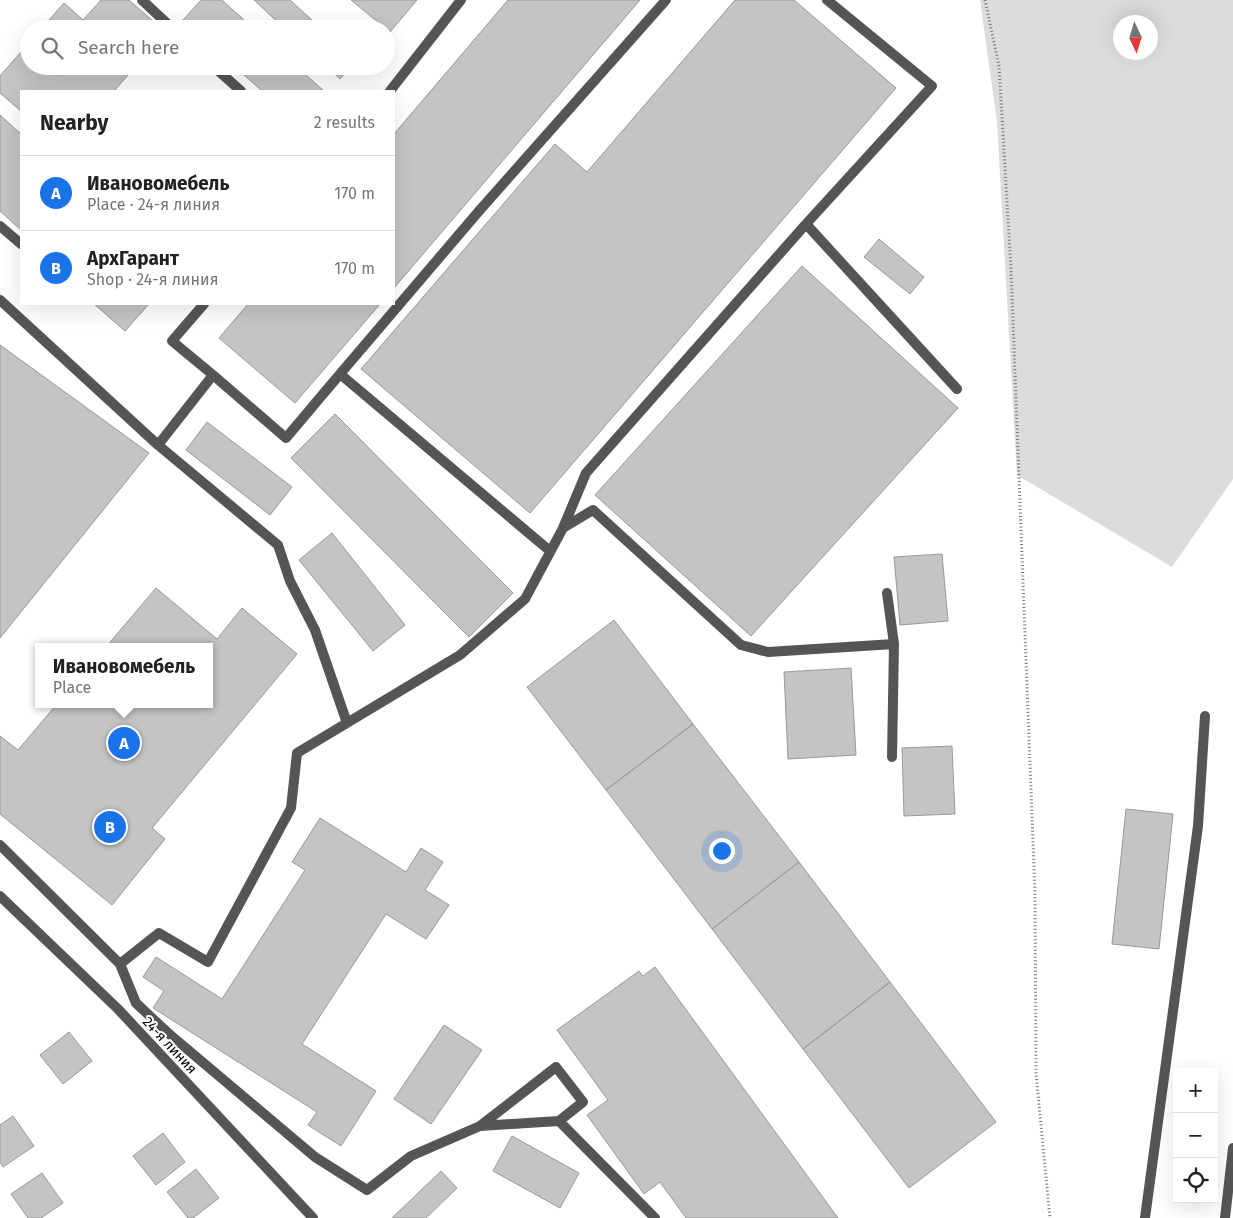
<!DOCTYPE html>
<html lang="en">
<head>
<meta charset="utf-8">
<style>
  body { margin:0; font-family:"Fira Sans",sans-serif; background:#f6f6f6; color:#202124 }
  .controls { position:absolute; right:15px; bottom:15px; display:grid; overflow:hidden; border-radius:0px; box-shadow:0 5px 20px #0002 }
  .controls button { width:45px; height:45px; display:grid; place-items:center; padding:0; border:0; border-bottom:1px solid #e0e0e0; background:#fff; color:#202124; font:25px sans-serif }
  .compass { position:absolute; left:1113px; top:15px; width:45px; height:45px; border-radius:50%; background:#fff; box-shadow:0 5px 20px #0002; rotate:176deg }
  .you { position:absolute; left:721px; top:850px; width:18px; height:18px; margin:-12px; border:4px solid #fff; border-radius:50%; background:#1a73e8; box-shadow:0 0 0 8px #1a73e833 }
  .badge { display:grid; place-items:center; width:32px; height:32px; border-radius:50%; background:#1a73e8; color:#fff; font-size:16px; font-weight:700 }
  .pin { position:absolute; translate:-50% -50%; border:2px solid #fff; box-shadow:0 1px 5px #0006 }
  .popup { position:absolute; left:35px; top:643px; width:178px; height:65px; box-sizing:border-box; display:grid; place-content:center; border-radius:0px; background:#fff; filter:drop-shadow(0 1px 4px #0005); font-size:16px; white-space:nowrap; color:#757577 }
  .popup b { font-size:19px; color:#202124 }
  .popup::after { content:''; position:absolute; left:50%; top:100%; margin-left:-10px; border:10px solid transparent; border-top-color:#fff }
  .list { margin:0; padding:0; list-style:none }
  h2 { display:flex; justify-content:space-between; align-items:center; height:65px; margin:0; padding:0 20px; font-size:21px }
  h2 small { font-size:16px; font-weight:400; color:#757577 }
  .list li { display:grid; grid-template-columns:32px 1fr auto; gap:15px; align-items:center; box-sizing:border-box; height:75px; padding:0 20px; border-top:1px solid #e0e0e0 }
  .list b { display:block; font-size:19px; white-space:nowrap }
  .list p { margin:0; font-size:16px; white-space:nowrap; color:#757577 }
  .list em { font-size:16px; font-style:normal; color:#757577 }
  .icon { flex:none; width:28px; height:28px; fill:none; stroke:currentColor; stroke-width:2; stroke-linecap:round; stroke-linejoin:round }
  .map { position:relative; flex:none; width:1233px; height:1218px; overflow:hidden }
  .search { position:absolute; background:#fff; box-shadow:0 5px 20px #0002; left:20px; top:20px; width:375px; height:55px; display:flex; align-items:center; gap:12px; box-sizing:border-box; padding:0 18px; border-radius:28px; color:#757577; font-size:19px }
  .panel { position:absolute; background:#fff; box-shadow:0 5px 20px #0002; left:20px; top:90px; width:375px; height:215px; border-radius:0px }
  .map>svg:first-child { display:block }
</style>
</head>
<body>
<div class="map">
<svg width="1233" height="1218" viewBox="0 0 1233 1218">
  <rect width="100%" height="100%" fill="#fff"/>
  <!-- green -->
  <path fill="#dcdcdc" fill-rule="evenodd" d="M 980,0 L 1233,0 L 1233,479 L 1172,567 L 1017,475 L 997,122 ZM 1120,22 L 1150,22 L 1150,52 L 1120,52 Z"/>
  <!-- building -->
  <path fill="#c4c4c4" stroke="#999" d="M 101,0 L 129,0 L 162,29 L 41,29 L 64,3 L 83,20 Z
    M 201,0 L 222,0 L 254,29 L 192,29 L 183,20 Z
    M 254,0 L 290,0 L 322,29 L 285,29 Z
    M 351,0 L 417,0 L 390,32 Z
    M 508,0 L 640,0 L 394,288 L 394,134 Z
    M 735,0 L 794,0 L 896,88 L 530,513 L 361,369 L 555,144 L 587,172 Z
    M 29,43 L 29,66 L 136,66 L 114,91 L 21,91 L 21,111 L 0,93 L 0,76 Z
    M 234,66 L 296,66 L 324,91 L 262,91 Z
    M 326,66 L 351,66 L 340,79 Z
    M 0,115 L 21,134 L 21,230 L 0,211 Z
    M 879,239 L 924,277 L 910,294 L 864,257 Z
    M 802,266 L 958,408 L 751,636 L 595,495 Z
    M 94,304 L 149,304 L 125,331 Z
    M 248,304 L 380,304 L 295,403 L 219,338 Z
    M 0,345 L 149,453 L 0,638 Z
    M 335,414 L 513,593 L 469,637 L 291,458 Z
    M 207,422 L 292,487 L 270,515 L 186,450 Z
    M 332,533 L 405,625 L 373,651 L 299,560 Z
    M 942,554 L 948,621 L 900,625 L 894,557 Z
    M 156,588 L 217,639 L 242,608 L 297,654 L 152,828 L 165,839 L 112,905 L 0,814 L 0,736 L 18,750 L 57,704 L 209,704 L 209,647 L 106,647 Z
    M 614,620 L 693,724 L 606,790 L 527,687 Z
    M 851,668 L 856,755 L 788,759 L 784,672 Z
    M 693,724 L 799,862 L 712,929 L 606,790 Z
    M 952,746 L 955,814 L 904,816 L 902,748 Z
    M 1126,809 L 1173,814 L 1159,949 L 1112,944 Z
    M 320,818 L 406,872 L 421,848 L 443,862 L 425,890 L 449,905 L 426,939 L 386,914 L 302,1044 L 376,1091 L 341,1146 L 308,1125 L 317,1112 L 153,1008 L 164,991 L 143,977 L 156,957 L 222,999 L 305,870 L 292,862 Z
    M 799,862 L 890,982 L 803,1049 L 712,929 Z
    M 655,967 L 838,1218 L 686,1218 L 660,1182 L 644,1194 L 587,1115 L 608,1100 L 557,1030 L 639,971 L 643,976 Z
    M 890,982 L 996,1122 L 909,1188 L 803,1049 Z
    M 444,1025 L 482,1050 L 431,1124 L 394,1099 Z
    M 69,1032 L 92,1061 L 63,1084 L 40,1055 Z
    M 13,1116 L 34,1146 L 3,1167 L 0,1162 L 0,1125 Z
    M 163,1133 L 185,1162 L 156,1185 L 133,1156 Z
    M 512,1136 L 579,1173 L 560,1208 L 493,1171 Z
    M 196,1169 L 219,1198 L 193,1218 L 188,1218 L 167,1192 Z
    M 441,1171 L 457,1188 L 426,1218 L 392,1218 Z
    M 42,1173 L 63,1203 L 41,1218 L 28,1218 L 11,1194 Z"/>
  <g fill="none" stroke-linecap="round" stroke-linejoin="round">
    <!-- path -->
    <path stroke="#777" stroke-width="3" stroke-dasharray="1 2.5" stroke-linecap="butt" d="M 985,0 L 999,66 L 1011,269 L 1035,894 L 1036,1074 L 1050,1218"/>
    <!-- lane -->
    <path stroke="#555" stroke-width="10" d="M 142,0 L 173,29
      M 213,66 L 241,91
      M 390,91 L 461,0
      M 806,224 L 932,86 L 827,0
      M 0,226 L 21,244
      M 0,300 L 158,445
      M 204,304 L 172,341 L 213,375
      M 340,374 L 286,438 L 213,375 L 158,445 L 278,545 L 290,581 L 315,630 L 347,723
      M 563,528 L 586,473 L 806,224 L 957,389
      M 550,551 L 340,374 L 479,211 L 666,0
      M 892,757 L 894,644
      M 0,845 L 120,964 L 136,1003 L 168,1033 L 315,1157 L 367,1190 L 411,1156 L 480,1126 L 556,1067 L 583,1102 L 559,1121 L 655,1218
      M 120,964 L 159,933 L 208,962 L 291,808 L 297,753 L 460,655 L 525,599 L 563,528 L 593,510 L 741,645 L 768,652 L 894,644 L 887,593
      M 480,1126 L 559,1121
      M 1145,1218 L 1198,826 L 1205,716
      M 1225,1218 L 1233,1148"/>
    <!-- street -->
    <path stroke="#555" stroke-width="10" d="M 0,896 L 118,1009 L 313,1218"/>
  </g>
  <g text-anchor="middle" stroke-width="4" stroke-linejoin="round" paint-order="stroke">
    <!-- street labels -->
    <g font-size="14" fill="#000" stroke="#fff">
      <text transform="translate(170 1045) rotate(47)" y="5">24-я линия</text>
    </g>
  </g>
</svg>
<div class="controls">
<button>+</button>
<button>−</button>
<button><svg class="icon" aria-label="locate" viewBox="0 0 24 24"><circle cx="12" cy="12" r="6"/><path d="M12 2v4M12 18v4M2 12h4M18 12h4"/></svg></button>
</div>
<svg class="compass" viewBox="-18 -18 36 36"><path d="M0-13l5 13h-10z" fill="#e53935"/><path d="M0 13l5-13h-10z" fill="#757577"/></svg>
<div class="you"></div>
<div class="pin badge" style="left:124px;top:743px">A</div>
<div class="popup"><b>Ивановомебель</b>Place</div>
<div class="pin badge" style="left:110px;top:827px">B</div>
<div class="search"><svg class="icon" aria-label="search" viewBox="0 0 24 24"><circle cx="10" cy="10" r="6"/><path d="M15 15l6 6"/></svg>Search here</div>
<section class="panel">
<h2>Nearby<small>2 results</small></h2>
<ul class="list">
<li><span class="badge">A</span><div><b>Ивановомебель</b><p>Place · 24-я линия</p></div><em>170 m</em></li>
<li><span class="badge">B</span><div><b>АрхГарант</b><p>Shop · 24-я линия</p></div><em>170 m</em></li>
</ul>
</section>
</div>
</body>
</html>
